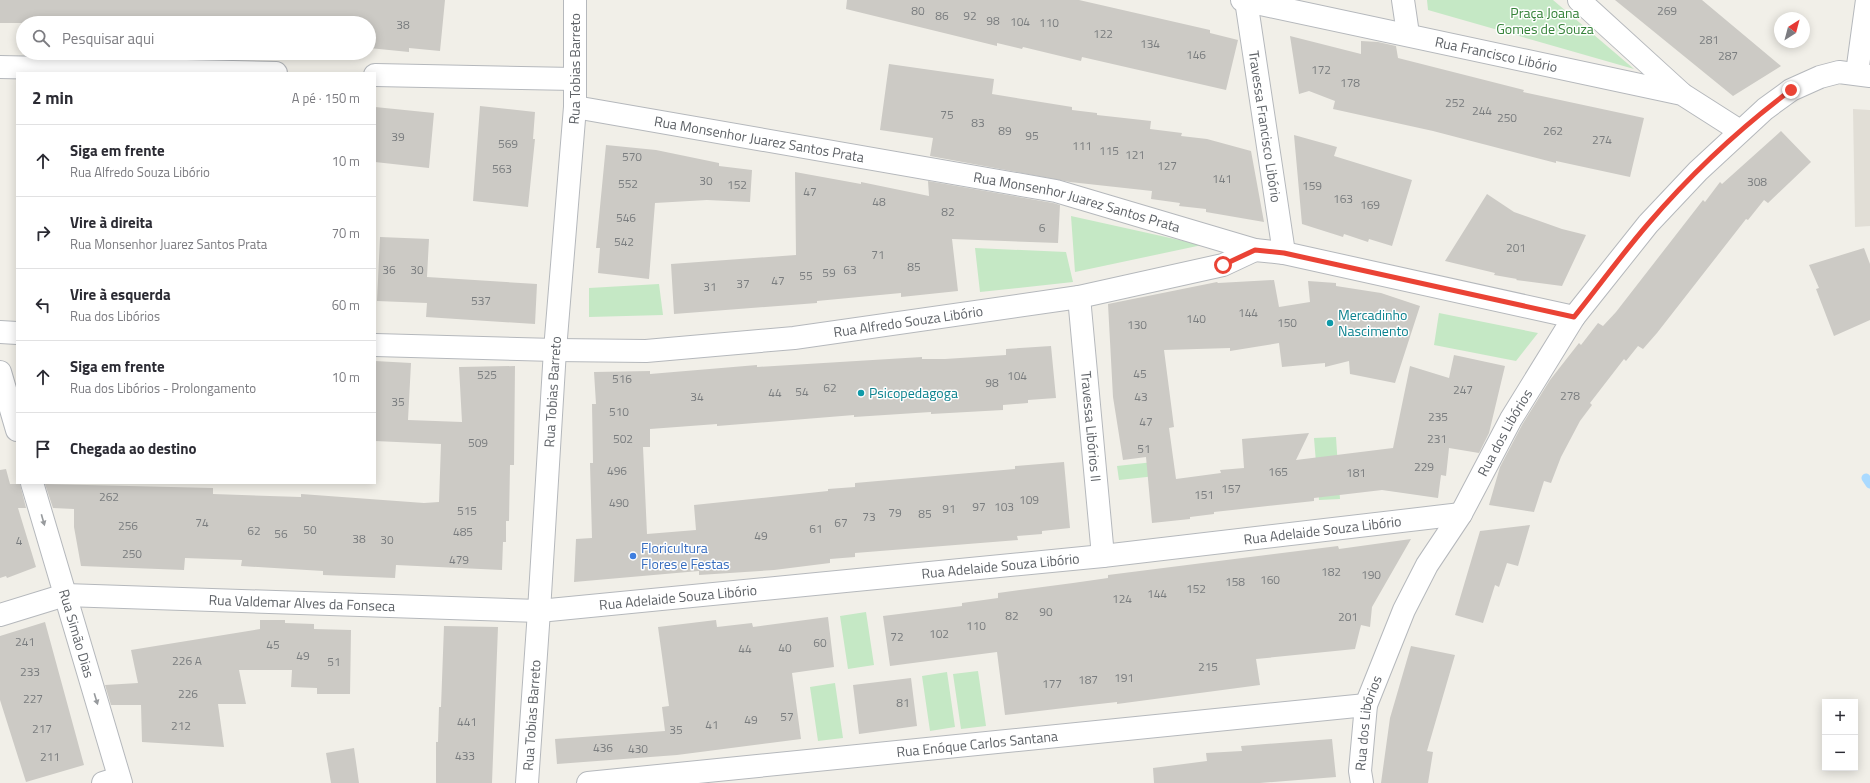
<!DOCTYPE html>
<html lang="pt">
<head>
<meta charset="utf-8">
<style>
  body { margin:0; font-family:"Titillium Web",sans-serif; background:#f2f2f3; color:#2b2b33 }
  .controls { position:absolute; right:12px; bottom:12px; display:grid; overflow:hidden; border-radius:0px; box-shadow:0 2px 10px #0003 }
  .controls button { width:36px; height:36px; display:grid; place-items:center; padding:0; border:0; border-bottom:1px solid #e1e1e2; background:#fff; color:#2b2b33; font:20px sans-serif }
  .compass { position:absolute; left:1774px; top:12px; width:36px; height:36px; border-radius:50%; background:#fff; box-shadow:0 2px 10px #0003; rotate:36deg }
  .stop { position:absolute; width:12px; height:12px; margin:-9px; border:3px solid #ea4335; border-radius:50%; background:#fff }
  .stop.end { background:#ea4335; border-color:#fff; box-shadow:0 1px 4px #0008 }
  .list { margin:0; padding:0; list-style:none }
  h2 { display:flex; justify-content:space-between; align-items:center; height:52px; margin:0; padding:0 16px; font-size:17px }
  h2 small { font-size:13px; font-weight:400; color:#7c7c81 }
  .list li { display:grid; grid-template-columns:26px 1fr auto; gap:12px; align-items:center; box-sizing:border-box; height:72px; padding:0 16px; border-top:1px solid #e1e1e2 }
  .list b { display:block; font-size:15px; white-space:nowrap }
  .list p { margin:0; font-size:13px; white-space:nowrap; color:#7c7c81 }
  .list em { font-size:13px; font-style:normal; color:#7c7c81 }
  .icon { flex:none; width:22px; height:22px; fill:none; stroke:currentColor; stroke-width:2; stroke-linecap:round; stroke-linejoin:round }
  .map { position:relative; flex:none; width:1870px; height:783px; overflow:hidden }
  .search { position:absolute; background:#fff; box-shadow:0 2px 10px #0003; left:16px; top:16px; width:360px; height:44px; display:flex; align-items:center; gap:10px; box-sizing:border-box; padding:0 14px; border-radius:22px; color:#7c7c81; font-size:15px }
  .panel { position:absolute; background:#fff; box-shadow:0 2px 10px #0003; left:16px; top:72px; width:360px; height:412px; border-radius:0px }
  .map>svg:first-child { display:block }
</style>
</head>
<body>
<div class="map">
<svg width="1870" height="783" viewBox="0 0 1870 783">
  <rect width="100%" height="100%" fill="#f1efe8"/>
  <!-- education -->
  <path fill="#e1ded6" d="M 1853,109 L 1870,110 L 1870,226 L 1855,227 Z"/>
  <!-- green -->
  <path fill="#c5e8c5" d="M 1427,0 L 1553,0 L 1634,69 L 1428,10 Z
    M 1071,216 L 1202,245 L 1075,272 Z
    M 975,248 L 1066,252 L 1073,282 L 980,292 Z
    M 659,284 L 663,315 L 589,317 L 589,288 Z
    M 1439,313 L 1538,333 L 1516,361 L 1434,345 Z
    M 1336,437 L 1340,499 L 1319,500 L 1314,438 Z
    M 1172,460 L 1174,474 L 1119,480 L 1117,466 Z
    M 866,612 L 874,665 L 848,669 L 840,616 Z
    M 978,671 L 986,726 L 961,729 L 953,674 Z
    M 947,672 L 955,727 L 930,731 L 922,676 Z
    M 835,683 L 843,738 L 818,741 L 810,687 Z"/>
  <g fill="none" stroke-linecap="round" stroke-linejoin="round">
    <!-- stream -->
    <path stroke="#aadaff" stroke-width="9" d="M 1866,478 L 1870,484"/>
  </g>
  <!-- building -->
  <path fill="#cccac5" d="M 0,0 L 445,0 L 440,51 L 409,48 L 409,52 L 369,48 L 369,23 L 0,23 Z
    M 847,0 L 1079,0 L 1210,30 L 1210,33 L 1238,40 L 1226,90 L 1082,57 L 1081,61 L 1023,47 L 1022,49 L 997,43 L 997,46 L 846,9 Z
    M 1615,0 L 1702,0 L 1781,66 L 1733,96 Z
    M 1290,36 L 1361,54 L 1361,41 L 1378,42 L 1396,46 L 1398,58 L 1524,90 L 1523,92 L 1644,118 L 1630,177 L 1556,161 L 1556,163 L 1433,131 L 1333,109 L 1335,101 L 1309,91 L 1299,94 Z
    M 889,64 L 994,79 L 992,94 L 1072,107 L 1072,110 L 1097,113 L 1097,115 L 1151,121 L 1150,129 L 1182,133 L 1181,136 L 1207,139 L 1251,151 L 1264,222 L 1206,212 L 1206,209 L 1179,206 L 1180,203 L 1151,199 L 1152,191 L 1070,182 L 930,156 L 933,138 L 880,130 Z
    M 480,106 L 535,112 L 533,139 L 535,139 L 528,207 L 473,201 Z
    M 375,107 L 434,113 L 429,168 L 375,162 Z
    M 1781,131 L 1811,162 L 1768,203 L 1764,200 L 1748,220 L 1746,219 L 1657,333 L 1643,349 L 1638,346 L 1626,361 L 1624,359 L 1590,403 L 1592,405 L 1580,421 L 1561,457 L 1551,483 L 1544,481 L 1534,512 L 1489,505 L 1500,467 L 1522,425 L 1550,380 L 1579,343 L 1581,345 L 1598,323 L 1603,326 L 1616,312 L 1703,200 L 1705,202 L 1720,182 L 1722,184 Z
    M 1294,135 L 1337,147 L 1334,156 L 1412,180 L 1392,246 L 1369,239 L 1368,242 L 1344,234 L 1343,237 L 1302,224 Z
    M 606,145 L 656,150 L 719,163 L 719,166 L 752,170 L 750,202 L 707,200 L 655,203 L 649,279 L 598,273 L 600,248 L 596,248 Z
    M 795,172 L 861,184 L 861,182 L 929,196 L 928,181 L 1053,203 L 1060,205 L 1058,243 L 952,239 L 958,291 L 901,297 L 901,293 L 817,301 L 817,303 L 674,314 L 671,264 L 796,255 Z
    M 1487,194 L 1514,212 L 1562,229 L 1586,235 L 1562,286 L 1516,280 L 1517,279 L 1494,275 L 1495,273 L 1445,261 Z
    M 380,237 L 429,239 L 427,277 L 537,284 L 535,324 L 426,317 L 427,303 L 377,301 Z
    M 1864,248 L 1870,264 L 1870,320 L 1834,336 L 1816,289 L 1819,288 L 1809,265 Z
    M 1274,280 L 1279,307 L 1310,302 L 1308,281 L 1336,283 L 1336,286 L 1381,293 L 1420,306 L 1395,383 L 1350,374 L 1349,361 L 1325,367 L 1325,363 L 1282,367 L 1279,343 L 1230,351 L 1230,348 L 1164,350 L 1174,427 L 1169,428 L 1176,479 L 1221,473 L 1220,470 L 1244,468 L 1242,439 L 1309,433 L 1296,460 L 1393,448 L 1410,366 L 1449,378 L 1454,355 L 1505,366 L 1489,433 L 1479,453 L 1449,448 L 1446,476 L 1441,475 L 1438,498 L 1382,490 L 1314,498 L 1314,501 L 1214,512 L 1214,514 L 1190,517 L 1190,519 L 1152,523 L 1146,457 L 1123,460 L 1113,397 L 1108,304 L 1217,282 L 1218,283 Z
    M 1051,346 L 1056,398 L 1028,400 L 1028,403 L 1003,405 L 1003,410 L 931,414 L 931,412 L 854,417 L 854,415 L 717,426 L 717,424 L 650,429 L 650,447 L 643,447 L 647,534 L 696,530 L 694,505 L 828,491 L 828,489 L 855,487 L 855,483 L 1015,469 L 1015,466 L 1064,462 L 1070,528 L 1042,531 L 1042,534 L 1017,536 L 1018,540 L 855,553 L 855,557 L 830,559 L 830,563 L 774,570 L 699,575 L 699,571 L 574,582 L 576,539 L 592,538 L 590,463 L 593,463 L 592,404 L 596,404 L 594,372 L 650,371 L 650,374 L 757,365 L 757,367 L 922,357 L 922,359 L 945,359 L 1006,355 L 1006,349 Z
    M 375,361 L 411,363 L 408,420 L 462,422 L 459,367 L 515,366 L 514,465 L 510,465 L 509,521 L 506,521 L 506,542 L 503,542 L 502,570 L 396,565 L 395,578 L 323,575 L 323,571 L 241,566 L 242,560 L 185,558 L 184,570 L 81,566 L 74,527 L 74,509 L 53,508 L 45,484 L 213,488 L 213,494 L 301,497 L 301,494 L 424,503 L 439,502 L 441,444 L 375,441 Z
    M 6,469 L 10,484 L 20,484 L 26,508 L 18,508 L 36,567 L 7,578 L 6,576 L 0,578 L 0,470 Z
    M 1530,525 L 1518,566 L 1507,563 L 1499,587 L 1495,585 L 1483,623 L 1455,615 L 1480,531 Z
    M 1411,539 L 1372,607 L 1370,627 L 1361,625 L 1355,649 L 1256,659 L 1260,685 L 1117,704 L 1117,702 L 1081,706 L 1005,715 L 997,652 L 890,666 L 883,616 L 962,606 L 962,603 L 998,598 L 998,593 L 1073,583 L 1108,578 L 1108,575 L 1338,546 L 1339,549 Z
    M 828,617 L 834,667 L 792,673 L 801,739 L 677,755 L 557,764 L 555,739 L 665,731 L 662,707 L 669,706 L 658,627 L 716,620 L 717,627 L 752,623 L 753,627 Z
    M 260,620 L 285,620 L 285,623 L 314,624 L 314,629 L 351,630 L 350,694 L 317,694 L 317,688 L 291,687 L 292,670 L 239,670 L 246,704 L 218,704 L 224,747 L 142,742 L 141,705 L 111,705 L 105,685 L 138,683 L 131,650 L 260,629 Z
    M 45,622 L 84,765 L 26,782 L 0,700 L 0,636 Z
    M 444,626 L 498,627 L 492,783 L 436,783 L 436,742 L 438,742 L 439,707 L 441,707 Z
    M 1411,646 L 1455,655 L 1427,751 L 1433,752 L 1428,783 L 1381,783 L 1390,718 Z
    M 911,678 L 917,726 L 859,734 L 853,685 Z
    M 1332,739 L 1336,777 L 1260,783 L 1154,783 L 1153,768 L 1207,761 L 1206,753 L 1242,751 L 1241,746 Z
    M 354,748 L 359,783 L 331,783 L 326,753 Z"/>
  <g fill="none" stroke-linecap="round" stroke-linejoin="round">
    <defs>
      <g id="minor">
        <path id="s1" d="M 1242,0 L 1682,94 L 1740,131"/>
        <path id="s2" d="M 1246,0 L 1284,253"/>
        <path d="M 1403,0 L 1408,34"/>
        <path d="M 1579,0 L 1681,93"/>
        <path d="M 0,67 L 276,73"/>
        <path d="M 1857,73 L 1867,0"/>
        <path d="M 375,75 L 574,79"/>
        <path id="s3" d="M 575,107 L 1056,191 L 1255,250 L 1284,253 L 1574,317"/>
        <path id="s4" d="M 1079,297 L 1103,556"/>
        <path d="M 0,332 L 17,333"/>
        <path id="s5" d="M 375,345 L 555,350 L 646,351 L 794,338 L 1079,297 L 1223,265 L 1255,250"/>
        <path id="s6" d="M 0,615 L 65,595 L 539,611 L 1103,556 L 1461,514"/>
        <path d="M 103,783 L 119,778"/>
        <path id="s7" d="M 527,783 L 539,611 L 555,350 L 575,107 L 575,0"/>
        <path id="s8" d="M 588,783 L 1366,705"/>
        <path id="s9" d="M 1362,783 L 1360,771 L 1366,705 L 1404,610 L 1427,565 L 1461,514 L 1511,419 L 1574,317 L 1648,224 L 1698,171 L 1765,109 L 1791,90 L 1820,77 L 1839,72 L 1870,76"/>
      </g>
      <g id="tertiary">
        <path d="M 0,372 L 17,430"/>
        <path id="s10" d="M 32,483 L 121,783"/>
      </g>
    </defs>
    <!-- minor casing -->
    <use href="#minor" stroke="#b5b8bc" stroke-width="24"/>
    <!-- tertiary casing -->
    <use href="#tertiary" stroke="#b5b8bc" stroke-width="24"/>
    <!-- minor -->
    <use href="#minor" stroke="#fff" stroke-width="22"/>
    <!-- tertiary -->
    <use href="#tertiary" stroke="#fff" stroke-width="22"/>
  </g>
  <!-- one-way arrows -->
  <defs><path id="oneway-solid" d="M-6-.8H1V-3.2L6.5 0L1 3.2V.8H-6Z"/></defs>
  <g fill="#979a9d">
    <use href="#oneway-solid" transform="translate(43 520) rotate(74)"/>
    <use href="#oneway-solid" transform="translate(96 699) rotate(73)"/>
  </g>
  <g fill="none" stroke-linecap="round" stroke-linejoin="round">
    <!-- route -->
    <path stroke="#ea4335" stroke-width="5" d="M 1223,265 L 1255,250 L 1284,253 L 1574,317 C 1599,286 1622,254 1648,224 C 1690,175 1739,129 1791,90"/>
  </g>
  <!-- markers -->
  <g fill="#0f9aa8" stroke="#fff" stroke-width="1.5">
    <circle cx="1330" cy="323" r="4"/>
    <circle cx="861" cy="393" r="4"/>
  </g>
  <circle fill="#3f7fe0" stroke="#fff" stroke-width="1.5" cx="633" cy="556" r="4"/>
  <g text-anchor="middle" stroke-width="3" stroke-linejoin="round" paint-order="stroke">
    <!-- number labels -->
    <g font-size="12" fill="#7a7d7f">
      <text x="918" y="15">80</text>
      <text x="1667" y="15">269</text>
      <text x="942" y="20">86</text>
      <text x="970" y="20">92</text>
      <text x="993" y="25">98</text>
      <text x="1020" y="26">104</text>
      <text x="1049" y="27">110</text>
      <text x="403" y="29">38</text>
      <text x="1103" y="38">122</text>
      <text x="1709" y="44">281</text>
      <text x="1150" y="48">134</text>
      <text x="1196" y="59">146</text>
      <text x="1728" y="60">287</text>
      <text x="1321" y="74">172</text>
      <text x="1350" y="87">178</text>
      <text x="1455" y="107">252</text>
      <text x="1482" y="115">244</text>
      <text x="947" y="119">75</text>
      <text x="1507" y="122">250</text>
      <text x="978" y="127">83</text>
      <text x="1005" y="135">89</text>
      <text x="1553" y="135">262</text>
      <text x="1032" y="140">95</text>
      <text x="398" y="141">39</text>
      <text x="1602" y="144">274</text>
      <text x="508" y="148">569</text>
      <text x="1082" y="150">111</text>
      <text x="1109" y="155">115</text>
      <text x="1135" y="159">121</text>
      <text x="632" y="161">570</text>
      <text x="1167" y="170">127</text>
      <text x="502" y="173">563</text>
      <text x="1222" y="183">141</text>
      <text x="706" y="185">30</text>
      <text x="1757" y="186">308</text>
      <text x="628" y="188">552</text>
      <text x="737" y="189">152</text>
      <text x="1312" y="190">159</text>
      <text x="810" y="196">47</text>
      <text x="1343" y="203">163</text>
      <text x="879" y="206">48</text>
      <text x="1370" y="209">169</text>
      <text x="948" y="216">82</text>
      <text x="626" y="222">546</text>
      <text x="1042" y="232">6</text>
      <text x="624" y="246">542</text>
      <text x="1516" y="252">201</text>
      <text x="878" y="259">71</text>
      <text x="914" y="271">85</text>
      <text x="389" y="274">36</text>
      <text x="417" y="274">30</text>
      <text x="850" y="274">63</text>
      <text x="829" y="277">59</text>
      <text x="806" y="280">55</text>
      <text x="778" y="285">47</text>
      <text x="743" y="288">37</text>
      <text x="710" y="291">31</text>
      <text x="481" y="305">537</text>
      <text x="1248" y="317">144</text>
      <text x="1196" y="323">140</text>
      <text x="1287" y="327">150</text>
      <text x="1137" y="329">130</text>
      <text x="1140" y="378">45</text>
      <text x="487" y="379">525</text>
      <text x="1017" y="380">104</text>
      <text x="622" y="383">516</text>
      <text x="992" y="387">98</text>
      <text x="830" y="392">62</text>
      <text x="1463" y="394">247</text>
      <text x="802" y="396">54</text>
      <text x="775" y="397">44</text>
      <text x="1570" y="400">278</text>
      <text x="697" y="401">34</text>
      <text x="1141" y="401">43</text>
      <text x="398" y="406">35</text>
      <text x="619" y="416">510</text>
      <text x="1438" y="421">235</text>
      <text x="1146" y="426">47</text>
      <text x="623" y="443">502</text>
      <text x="1437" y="443">231</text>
      <text x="478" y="447">509</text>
      <text x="1144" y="453">51</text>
      <text x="1424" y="471">229</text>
      <text x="617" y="475">496</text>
      <text x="1278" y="476">165</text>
      <text x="1356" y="477">181</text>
      <text x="1231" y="493">157</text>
      <text x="1204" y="499">151</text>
      <text x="109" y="501">262</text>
      <text x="1029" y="504">109</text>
      <text x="619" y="507">490</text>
      <text x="979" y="511">97</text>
      <text x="1004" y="511">103</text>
      <text x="949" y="513">91</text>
      <text x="467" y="515">515</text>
      <text x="895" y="517">79</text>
      <text x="925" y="518">85</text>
      <text x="869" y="521">73</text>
      <text x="202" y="527">74</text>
      <text x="841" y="527">67</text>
      <text x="128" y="530">256</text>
      <text x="816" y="533">61</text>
      <text x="310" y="534">50</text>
      <text x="254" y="535">62</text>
      <text x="463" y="536">485</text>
      <text x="281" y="538">56</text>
      <text x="761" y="540">49</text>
      <text x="359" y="543">38</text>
      <text x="387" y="544">30</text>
      <text x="19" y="545">4</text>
      <text x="132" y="558">250</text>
      <text x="459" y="564">479</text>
      <text x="1331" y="576">182</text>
      <text x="1371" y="579">190</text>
      <text x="1270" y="584">160</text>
      <text x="1235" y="586">158</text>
      <text x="1196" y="593">152</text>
      <text x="1157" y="598">144</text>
      <text x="1122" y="603">124</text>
      <text x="1046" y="616">90</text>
      <text x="1012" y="620">82</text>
      <text x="1348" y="621">201</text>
      <text x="976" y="630">110</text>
      <text x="939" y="638">102</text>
      <text x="897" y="641">72</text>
      <text x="25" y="646">241</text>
      <text x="820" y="647">60</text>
      <text x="273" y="649">45</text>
      <text x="785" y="652">40</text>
      <text x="745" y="653">44</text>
      <text x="303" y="660">49</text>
      <text x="187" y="665">226 A</text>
      <text x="334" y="666">51</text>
      <text x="1208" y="671">215</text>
      <text x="30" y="676">233</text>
      <text x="1124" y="682">191</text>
      <text x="1088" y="684">187</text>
      <text x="1052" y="688">177</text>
      <text x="188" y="698">226</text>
      <text x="33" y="703">227</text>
      <text x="903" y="707">81</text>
      <text x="787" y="721">57</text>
      <text x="751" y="724">49</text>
      <text x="467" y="726">441</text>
      <text x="712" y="729">41</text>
      <text x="181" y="730">212</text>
      <text x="42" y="733">217</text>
      <text x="676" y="734">35</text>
      <text x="603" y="752">436</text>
      <text x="638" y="753">430</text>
      <text x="465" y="760">433</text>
      <text x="50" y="761">211</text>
    </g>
    <!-- park labels -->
    <g font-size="14" fill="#348238" stroke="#fff">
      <text x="1545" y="18">Praça Joana<tspan x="1545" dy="16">Gomes de Souza</tspan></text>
    </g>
    <!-- street labels -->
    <g font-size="14" fill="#5f6368" stroke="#fff">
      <text dy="5" stroke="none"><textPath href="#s1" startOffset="260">Rua Francisco Libório</textPath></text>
      <text dy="5" stroke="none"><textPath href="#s7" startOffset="716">Rua Tobias Barreto</textPath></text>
      <text dy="5" stroke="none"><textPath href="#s2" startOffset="128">Travessa Francisco Libório</textPath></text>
      <text dy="5" stroke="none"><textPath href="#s3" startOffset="187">Rua Monsenhor Juarez Santos Prata</textPath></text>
      <text dy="5" stroke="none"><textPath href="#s3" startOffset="511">Rua Monsenhor Juarez Santos Prata</textPath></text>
      <text dy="5" stroke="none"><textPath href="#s5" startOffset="535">Rua Alfredo Souza Libório</textPath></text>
      <text dy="5" stroke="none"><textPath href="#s7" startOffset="392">Rua Tobias Barreto</textPath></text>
      <text dy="5" stroke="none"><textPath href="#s4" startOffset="130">Travessa Libórios II</textPath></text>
      <text dy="5" stroke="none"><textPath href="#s9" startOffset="385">Rua dos Libórios</textPath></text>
      <text dy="5" stroke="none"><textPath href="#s6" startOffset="1330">Rua Adelaide Souza Libório</textPath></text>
      <text dy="5" stroke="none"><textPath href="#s6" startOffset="1006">Rua Adelaide Souza Libório</textPath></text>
      <text dy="5" stroke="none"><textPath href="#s6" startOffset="682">Rua Adelaide Souza Libório</textPath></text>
      <text dy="5" stroke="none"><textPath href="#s6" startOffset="305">Rua Valdemar Alves da Fonseca</textPath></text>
      <text dy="5" stroke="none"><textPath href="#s10" startOffset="157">Rua Simão Dias</textPath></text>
      <text dy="5" stroke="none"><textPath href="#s7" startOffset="68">Rua Tobias Barreto</textPath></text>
      <text dy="5" stroke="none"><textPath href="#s9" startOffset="61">Rua dos Libórios</textPath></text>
      <text dy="5" stroke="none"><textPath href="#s8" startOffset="391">Rua Enóque Carlos Santana</textPath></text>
    </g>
    <!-- culture labels -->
    <g font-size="14" fill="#0d838f" stroke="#fff" text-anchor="start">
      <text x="1338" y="320">Mercadinho<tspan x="1338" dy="16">Nascimento</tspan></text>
      <text x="869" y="398">Psicopedagoga</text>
    </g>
    <!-- shop labels -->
    <g font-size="14" fill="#366cbe" stroke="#fff" text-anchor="start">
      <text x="641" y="553">Floricultura<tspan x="641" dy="16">Flores e Festas</tspan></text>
    </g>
  </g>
</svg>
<div class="controls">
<button>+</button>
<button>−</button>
</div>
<svg class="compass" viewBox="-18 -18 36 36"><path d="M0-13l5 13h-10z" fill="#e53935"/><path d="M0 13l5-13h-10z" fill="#7c7c81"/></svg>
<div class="stop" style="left:1223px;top:265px"></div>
<div class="stop end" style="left:1791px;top:90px"></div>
<div class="search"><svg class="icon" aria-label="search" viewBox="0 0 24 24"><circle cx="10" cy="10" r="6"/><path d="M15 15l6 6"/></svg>Pesquisar aqui</div>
<section class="panel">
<h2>2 min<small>A pé · 150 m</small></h2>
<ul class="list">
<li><svg class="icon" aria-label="ahead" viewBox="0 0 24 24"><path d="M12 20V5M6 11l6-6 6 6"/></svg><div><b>Siga em frente</b><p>Rua Alfredo Souza Libório</p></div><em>10 m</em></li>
<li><svg class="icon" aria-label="right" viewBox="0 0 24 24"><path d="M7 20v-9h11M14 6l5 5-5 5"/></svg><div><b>Vire à direita</b><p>Rua Monsenhor Juarez Santos Prata</p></div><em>70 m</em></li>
<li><svg class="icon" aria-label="left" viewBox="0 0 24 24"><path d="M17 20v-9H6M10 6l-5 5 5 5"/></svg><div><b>Vire à esquerda</b><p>Rua dos Libórios</p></div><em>60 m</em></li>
<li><svg class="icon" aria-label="ahead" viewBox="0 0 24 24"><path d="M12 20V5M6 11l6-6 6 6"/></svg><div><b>Siga em frente</b><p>Rua dos Libórios - Prolongamento</p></div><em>10 m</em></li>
<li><svg class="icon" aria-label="arrive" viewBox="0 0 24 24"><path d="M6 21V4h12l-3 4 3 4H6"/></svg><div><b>Chegada ao destino</b></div></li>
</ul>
</section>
</div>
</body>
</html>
